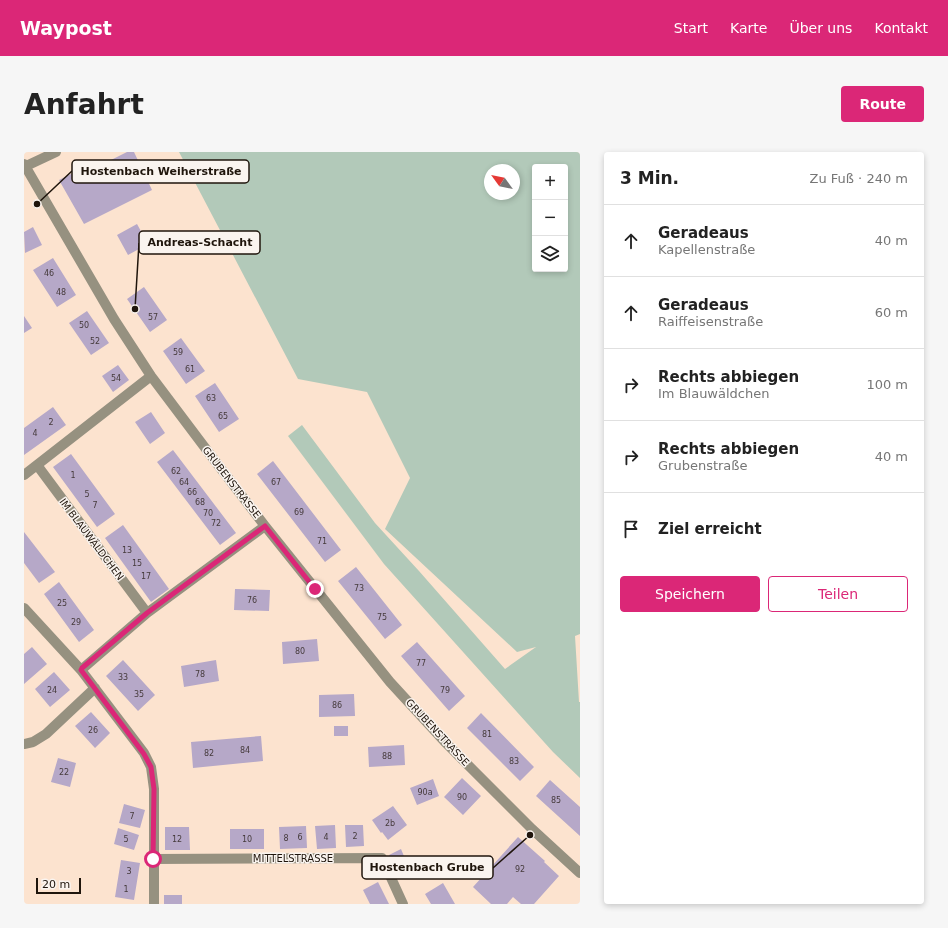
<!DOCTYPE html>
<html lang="de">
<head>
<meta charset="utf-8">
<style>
  body { margin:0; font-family:"DejaVu Sans",sans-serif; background:#f6f6f6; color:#222 }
  .controls { position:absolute; right:12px; top:12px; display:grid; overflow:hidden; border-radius:4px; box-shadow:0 2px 6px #0003 }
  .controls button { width:36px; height:36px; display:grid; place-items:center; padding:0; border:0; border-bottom:1px solid #e0e0e0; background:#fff; color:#222; font:20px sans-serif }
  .compass { position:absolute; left:460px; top:12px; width:36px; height:36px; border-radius:50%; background:#fff; box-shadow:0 2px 6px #0003; rotate:303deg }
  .scale { position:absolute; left:12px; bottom:10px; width:45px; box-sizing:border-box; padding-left:4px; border:2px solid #1f150c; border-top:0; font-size:11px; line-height:14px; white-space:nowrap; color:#1f150c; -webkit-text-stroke:3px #faf4ef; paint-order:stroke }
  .stop { position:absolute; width:12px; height:12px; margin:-9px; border:3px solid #db2777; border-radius:50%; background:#fff }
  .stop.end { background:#db2777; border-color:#fff; box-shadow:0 1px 4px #0008 }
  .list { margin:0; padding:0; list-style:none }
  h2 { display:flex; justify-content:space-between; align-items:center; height:52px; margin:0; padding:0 16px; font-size:17px }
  h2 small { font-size:13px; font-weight:400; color:#767676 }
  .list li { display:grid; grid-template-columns:26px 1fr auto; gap:12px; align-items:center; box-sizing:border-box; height:72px; padding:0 16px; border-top:1px solid #e0e0e0 }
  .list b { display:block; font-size:15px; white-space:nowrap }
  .list p { margin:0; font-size:13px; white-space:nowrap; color:#767676 }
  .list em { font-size:13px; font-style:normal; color:#767676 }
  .actions { display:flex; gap:8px; padding:12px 16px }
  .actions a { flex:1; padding:9px 0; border:1px solid #db2777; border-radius:4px; text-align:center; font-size:14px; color:#db2777 }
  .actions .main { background:#db2777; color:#fff }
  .icon { flex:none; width:22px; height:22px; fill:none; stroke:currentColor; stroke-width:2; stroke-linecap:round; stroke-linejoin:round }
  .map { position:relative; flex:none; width:556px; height:752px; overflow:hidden; border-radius:4px }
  header { display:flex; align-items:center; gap:24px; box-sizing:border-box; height:56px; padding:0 20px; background:#db2777; color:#fff }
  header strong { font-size:19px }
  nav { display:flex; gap:22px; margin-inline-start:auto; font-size:14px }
  .intro { display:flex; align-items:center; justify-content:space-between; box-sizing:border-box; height:96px; padding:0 24px }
  h1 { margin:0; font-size:28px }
  .button { padding:10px 18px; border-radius:4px; background:#db2777; color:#fff; font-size:14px; font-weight:700 }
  main { display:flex; gap:24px; padding:0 24px }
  aside { flex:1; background:#fff; border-radius:4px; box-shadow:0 2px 6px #0003 }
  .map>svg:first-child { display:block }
</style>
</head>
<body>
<header>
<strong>Waypost</strong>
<nav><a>Start</a><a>Karte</a><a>Über uns</a><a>Kontakt</a></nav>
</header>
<div class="intro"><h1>Anfahrt</h1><a class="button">Route</a></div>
<main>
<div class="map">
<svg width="556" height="752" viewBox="0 0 556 752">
  <rect width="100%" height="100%" fill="#fce3cf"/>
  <!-- green -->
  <path fill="#b2c9b9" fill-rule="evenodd" d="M 155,0 L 556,0 L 556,482 L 551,484 L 555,550 L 556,550 L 556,626 L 529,600 L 360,412 L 264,284 L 278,273 L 351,371 L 395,419 L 481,517 L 512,495 L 493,500 L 361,377 L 386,326 L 343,240 L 274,227 ZM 511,15 L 541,15 L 541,117 L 511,117 ZM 466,18 L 490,18 L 490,42 L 466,42 Z"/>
  <!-- building -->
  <path fill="#b6a8c8" d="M 103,0 L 110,0 L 128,38 L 60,72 L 35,28 L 57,17 L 59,22 Z
    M 113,72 L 124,92 L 104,103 L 93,83 Z
    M 9,75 L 18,93 L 1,101 L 0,80 Z
    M 29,106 L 52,143 L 33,155 L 9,118 Z
    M 120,135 L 143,168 L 126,180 L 103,147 Z
    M 63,159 L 85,191 L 67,203 L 45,171 Z
    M 0,164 L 8,176 L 0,181 Z
    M 157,186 L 181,219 L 162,232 L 139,199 Z
    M 94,213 L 105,228 L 89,240 L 78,224 Z
    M 191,231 L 215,267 L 195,280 L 171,244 Z
    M 29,255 L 42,273 L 0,303 L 0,276 Z
    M 127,260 L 141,281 L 126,292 L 111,270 Z
    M 149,298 L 212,381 L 196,393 L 133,310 Z
    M 47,302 L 91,362 L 73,375 L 29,315 Z
    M 249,309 L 317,398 L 301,410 L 233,322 Z
    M 99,373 L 145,437 L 127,450 L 81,386 Z
    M 0,380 L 31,420 L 15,431 L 0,411 Z
    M 332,415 L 378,473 L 361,487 L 314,429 Z
    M 35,430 L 70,478 L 55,490 L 20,442 Z
    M 211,437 L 246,438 L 245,459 L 210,458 Z
    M 293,487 L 295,509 L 259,512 L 258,490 Z
    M 393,490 L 441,544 L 425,559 L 377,504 Z
    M 8,495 L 23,512 L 0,532 L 0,502 Z
    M 99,508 L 131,543 L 114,559 L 82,524 Z
    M 192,508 L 195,529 L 160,535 L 157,514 Z
    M 30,520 L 46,538 L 26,555 L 11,537 Z
    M 330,542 L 331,564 L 295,565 L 295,543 Z
    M 67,560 L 86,581 L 71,596 L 51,574 Z
    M 457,561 L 510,615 L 496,629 L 443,576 Z
    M 310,574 L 324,574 L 324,584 L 310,584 Z
    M 237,584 L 239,609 L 169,616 L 167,590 Z
    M 380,593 L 381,613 L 345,615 L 344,595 Z
    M 34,606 L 52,611 L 46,635 L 27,630 Z
    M 438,626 L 457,644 L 439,663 L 420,645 Z
    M 409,627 L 415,644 L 393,653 L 386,636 Z
    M 526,628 L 556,655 L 556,684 L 512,644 Z
    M 100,652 L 121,658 L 116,676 L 95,671 Z
    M 369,654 L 383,673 L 364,688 L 358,680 L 357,681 L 348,668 Z
    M 311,673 L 312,696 L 293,697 L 291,674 Z
    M 321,673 L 339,673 L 340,694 L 322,695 Z
    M 282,674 L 283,696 L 256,697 L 255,675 Z
    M 141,675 L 165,675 L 166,698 L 141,698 Z
    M 94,676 L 115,683 L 110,698 L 90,692 Z
    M 206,677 L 240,677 L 240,697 L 206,697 Z
    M 494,685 L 521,709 L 520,710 L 535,724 L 510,752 L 497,752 L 489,745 L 483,752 L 467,752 L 449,735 Z
    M 377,697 L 382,709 L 371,715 L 365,703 Z
    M 97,708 L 116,711 L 110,748 L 91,745 Z
    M 354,730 L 365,752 L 346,752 L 339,738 Z
    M 419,731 L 431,752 L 407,752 L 401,742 Z
    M 140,743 L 158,743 L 158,752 L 140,752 Z"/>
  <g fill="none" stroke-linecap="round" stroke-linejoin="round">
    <!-- minor -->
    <path stroke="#969180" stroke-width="10" d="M 0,12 L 90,167 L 127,224 L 188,305 L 241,374 L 366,530 L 422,591 L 508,677 L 556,721
      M 0,15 L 32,0
      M 13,313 L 123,461
      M 0,323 L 127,224
      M 0,456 L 57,518 L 120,601 L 127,615 L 130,637 L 130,752
      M 57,518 L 123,461 L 241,374
      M 0,592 L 9,590 L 22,582 L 71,536
      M 129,707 L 358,706 L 379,752"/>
  </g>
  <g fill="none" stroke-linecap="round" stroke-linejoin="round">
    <!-- route -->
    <path stroke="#db2777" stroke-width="5" d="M 129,707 L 130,637 L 127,615 L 120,602 L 57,518 L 58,516 L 123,461 L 241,374 L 291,437"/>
  </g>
  <g text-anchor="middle" stroke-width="3" stroke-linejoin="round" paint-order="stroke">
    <!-- number labels -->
    <g font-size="8" fill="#453a3b">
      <text x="25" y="124">46</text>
      <text x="37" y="143">48</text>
      <text x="129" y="168">57</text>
      <text x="60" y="176">50</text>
      <text x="71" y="192">52</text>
      <text x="154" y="203">59</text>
      <text x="166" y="220">61</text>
      <text x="92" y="229">54</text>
      <text x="187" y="249">63</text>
      <text x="199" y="267">65</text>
      <text x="27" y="273">2</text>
      <text x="11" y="284">4</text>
      <text x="152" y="322">62</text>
      <text x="49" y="326">1</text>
      <text x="160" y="333">64</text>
      <text x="252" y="333">67</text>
      <text x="168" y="343">66</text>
      <text x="63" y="345">5</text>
      <text x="176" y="353">68</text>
      <text x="71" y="356">7</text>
      <text x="275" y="363">69</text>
      <text x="184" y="364">70</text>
      <text x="192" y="374">72</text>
      <text x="298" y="392">71</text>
      <text x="103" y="401">13</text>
      <text x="113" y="414">15</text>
      <text x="122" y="427">17</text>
      <text x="335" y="439">73</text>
      <text x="228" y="451">76</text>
      <text x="38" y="454">25</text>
      <text x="358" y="468">75</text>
      <text x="52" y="473">29</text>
      <text x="276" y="502">80</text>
      <text x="397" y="514">77</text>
      <text x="176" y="525">78</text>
      <text x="99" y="528">33</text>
      <text x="28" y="541">24</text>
      <text x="421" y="541">79</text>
      <text x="115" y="545">35</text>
      <text x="313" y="556">86</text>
      <text x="69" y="581">26</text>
      <text x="463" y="585">81</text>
      <text x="221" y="601">84</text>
      <text x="185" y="604">82</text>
      <text x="363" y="607">88</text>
      <text x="490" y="612">83</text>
      <text x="40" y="623">22</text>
      <text x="401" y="643">90a</text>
      <text x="438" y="648">90</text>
      <text x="532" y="651">85</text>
      <text x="108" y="667">7</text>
      <text x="366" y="674">2b</text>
      <text x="331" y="687">2</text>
      <text x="276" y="688">6</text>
      <text x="302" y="688">4</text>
      <text x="262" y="689">8</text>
      <text x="102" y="690">5</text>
      <text x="153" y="690">12</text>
      <text x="223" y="690">10</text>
      <text x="496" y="720">92</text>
      <text x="105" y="722">3</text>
      <text x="102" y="740">1</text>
    </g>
    <!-- street labels -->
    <g font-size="10" fill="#1f150c" stroke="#faf4ef">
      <text transform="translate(208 330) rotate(52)" y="4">GRUBENSTRASSE</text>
      <text transform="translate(68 387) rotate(53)" y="4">IM BLAUWÄLDCHEN</text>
      <text transform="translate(414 580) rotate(47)" y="4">GRUBENSTRASSE</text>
      <text x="269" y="710">MITTELSTRASSE</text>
    </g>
  </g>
  <!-- callouts -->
  <path fill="none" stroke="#1f150c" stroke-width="1.5" d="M13 52L48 19M111 157L115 91M506 683L469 716"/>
  <g fill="#1f150c" stroke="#faf4ef" stroke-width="1.5">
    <circle cx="13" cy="52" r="4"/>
    <circle cx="111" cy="157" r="4"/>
    <circle cx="506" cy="683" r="4"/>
  </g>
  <g fill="#faf4ef" stroke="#1f150c" stroke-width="1.5">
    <rect x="48" y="8" width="177" height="23" rx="4"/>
    <rect x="115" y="79" width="121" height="23" rx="4"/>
    <rect x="338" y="704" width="131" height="23" rx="4"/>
  </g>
  <g font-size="11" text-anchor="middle" font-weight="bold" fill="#1f150c">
    <text x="137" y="23">Hostenbach Weiherstraße</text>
    <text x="176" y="94">Andreas-Schacht</text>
    <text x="403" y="719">Hostenbach Grube</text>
  </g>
</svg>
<div class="controls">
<button>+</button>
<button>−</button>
<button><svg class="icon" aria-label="layers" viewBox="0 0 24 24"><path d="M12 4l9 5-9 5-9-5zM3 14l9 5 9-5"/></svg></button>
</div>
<svg class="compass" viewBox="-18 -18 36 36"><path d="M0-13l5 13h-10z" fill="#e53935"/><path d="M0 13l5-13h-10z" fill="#767676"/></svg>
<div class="scale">20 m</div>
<div class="stop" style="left:129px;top:707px"></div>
<div class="stop end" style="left:291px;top:437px"></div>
</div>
<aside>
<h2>3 Min.<small>Zu Fuß · 240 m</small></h2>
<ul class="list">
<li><svg class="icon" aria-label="ahead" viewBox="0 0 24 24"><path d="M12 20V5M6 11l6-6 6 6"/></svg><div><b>Geradeaus</b><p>Kapellenstraße</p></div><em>40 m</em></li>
<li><svg class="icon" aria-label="ahead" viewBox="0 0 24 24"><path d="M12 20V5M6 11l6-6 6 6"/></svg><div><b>Geradeaus</b><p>Raiffeisenstraße</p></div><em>60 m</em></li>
<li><svg class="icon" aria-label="right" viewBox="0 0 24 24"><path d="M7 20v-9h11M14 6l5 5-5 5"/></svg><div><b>Rechts abbiegen</b><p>Im Blauwäldchen</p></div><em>100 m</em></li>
<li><svg class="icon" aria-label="right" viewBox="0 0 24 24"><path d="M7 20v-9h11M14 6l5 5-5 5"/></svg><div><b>Rechts abbiegen</b><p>Grubenstraße</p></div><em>40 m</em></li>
<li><svg class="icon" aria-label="arrive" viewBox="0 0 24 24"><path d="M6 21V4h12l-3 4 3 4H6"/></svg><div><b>Ziel erreicht</b></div></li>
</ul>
<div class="actions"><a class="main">Speichern</a><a>Teilen</a></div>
</aside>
</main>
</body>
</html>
